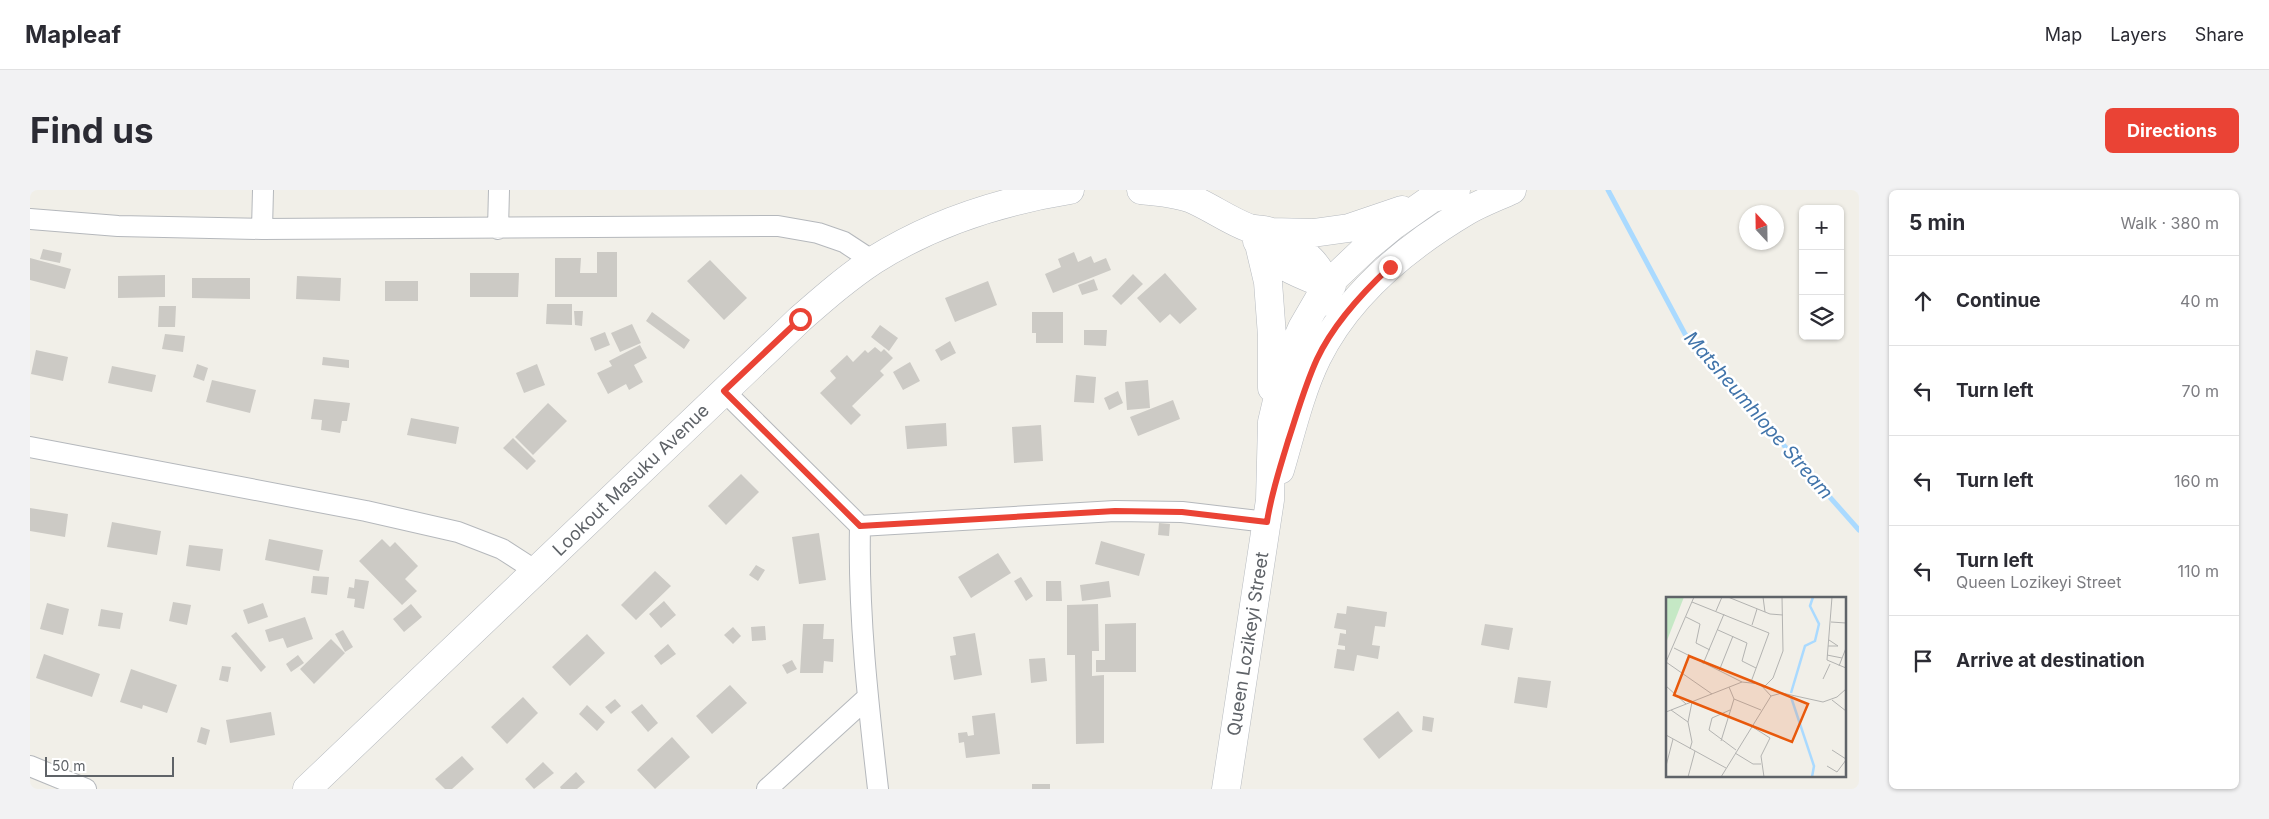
<!DOCTYPE html>
<html lang="en">
<head>
<meta charset="utf-8">
<style>
  body { margin:0; font-family:Inter,sans-serif; background:#f2f2f3; color:#2b2b33 }
  .controls { position:absolute; right:15px; top:15px; display:grid; overflow:hidden; border-radius:8px; box-shadow:0 1px 4px #0004 }
  .controls button { width:45px; height:45px; display:grid; place-items:center; padding:0; border:0; border-bottom:1px solid #e1e1e2; background:#fff; color:#2b2b33; font:25px sans-serif }
  .compass { position:absolute; left:1709px; top:15px; width:45px; height:45px; border-radius:50%; background:#fff; box-shadow:0 1px 4px #0004; rotate:338deg }
  .scale { position:absolute; left:15px; bottom:12px; width:129px; box-sizing:border-box; padding-left:5px; border:2px solid #5f6368; border-top:0; font-size:14px; line-height:18px; white-space:nowrap; color:#5f6368; -webkit-text-stroke:4px #fff; paint-order:stroke }
  .stop { position:absolute; width:15px; height:15px; margin:-11px; border:4px solid #ea4335; border-radius:50%; background:#fff }
  .stop.end { background:#ea4335; border-color:#fff; box-shadow:0 1px 5px #0008 }
  .list { margin:0; padding:0; list-style:none }
  h2 { display:flex; justify-content:space-between; align-items:center; height:65px; margin:0; padding:0 20px; font-size:21px }
  h2 small { font-size:16px; font-weight:400; color:#7c7c81 }
  .list li { display:grid; grid-template-columns:32px 1fr auto; gap:15px; align-items:center; box-sizing:border-box; height:90px; padding:0 20px; border-top:1px solid #e1e1e2 }
  .list b { display:block; font-size:19px; white-space:nowrap }
  .list p { margin:0; font-size:16px; white-space:nowrap; color:#7c7c81 }
  .list em { font-size:16px; font-style:normal; color:#7c7c81 }
  .icon { flex:none; width:28px; height:28px; fill:none; stroke:currentColor; stroke-width:2; stroke-linecap:round; stroke-linejoin:round }
  .map { position:relative; flex:none; width:1829px; height:599px; overflow:hidden; border-radius:8px }
  header { display:flex; align-items:center; gap:30px; box-sizing:border-box; height:70px; padding:0 25px; background:#fff; border-bottom:1px solid #e1e1e2 }
  header strong { font-size:24px }
  nav { display:flex; gap:28px; margin-inline-start:auto; font-size:18px }
  .intro { display:flex; align-items:center; justify-content:space-between; box-sizing:border-box; height:120px; padding:0 30px }
  h1 { margin:0; font-size:35px }
  .button { padding:12px 22px; border-radius:8px; background:#ea4335; color:#fff; font-size:18px; font-weight:700 }
  main { display:flex; gap:30px; padding:0 30px }
  aside { flex:1; background:#fff; border-radius:8px; box-shadow:0 1px 4px #0004 }
  .map>svg:first-child { display:block }
</style>
</head>
<body>
<header>
<strong>Mapleaf</strong>
<nav><a>Map</a><a>Layers</a><a>Share</a></nav>
</header>
<div class="intro"><h1>Find us</h1><a class="button">Directions</a></div>
<main>
<div class="map">
<svg width="1829" height="599" viewBox="0 0 1829 599">
  <rect width="100%" height="100%" fill="#f1efe8"/>
  <g fill="none" stroke-linecap="round" stroke-linejoin="round">
    <!-- stream -->
    <path stroke="#aadaff" stroke-width="5" d="M 1578,0 L 1655,144 L 1829,340"/>
  </g>
  <!-- building -->
  <path fill="#cccac5" d="M 13,59 L 32,63 L 30,73 L 10,69 Z
    M 567,62 L 587,62 L 587,107 L 525,107 L 525,68 L 551,68 L 550,83 L 567,83 Z
    M 1044,62 L 1048,72 L 1061,66 L 1064,73 L 1076,68 L 1081,80 L 1023,103 L 1015,84 L 1031,77 L 1028,69 Z
    M 0,68 L 41,79 L 35,99 L 0,90 Z
    M 680,70 L 717,108 L 694,130 L 657,91 Z
    M 440,83 L 489,83 L 488,107 L 440,107 Z
    M 1135,83 L 1167,119 L 1150,134 L 1140,124 L 1130,133 L 1107,108 Z
    M 1103,84 L 1113,94 L 1091,115 L 1082,106 Z
    M 135,85 L 135,107 L 88,108 L 88,86 Z
    M 267,86 L 311,88 L 310,111 L 266,109 Z
    M 162,88 L 220,88 L 220,109 L 162,108 Z
    M 1064,89 L 1068,100 L 1052,105 L 1048,95 Z
    M 355,91 L 388,91 L 388,111 L 355,111 Z
    M 958,91 L 967,115 L 925,132 L 915,108 Z
    M 517,114 L 542,114 L 542,135 L 516,134 Z
    M 129,116 L 146,116 L 145,137 L 128,137 Z
    M 544,121 L 553,121 L 552,136 L 545,135 Z
    M 622,122 L 660,150 L 654,159 L 616,131 Z
    M 1002,122 L 1033,122 L 1033,153 L 1006,153 L 1006,143 L 1002,143 Z
    M 602,134 L 611,153 L 590,162 L 581,143 Z
    M 850,135 L 868,148 L 859,161 L 841,147 Z
    M 1054,140 L 1077,140 L 1076,156 L 1054,155 Z
    M 575,142 L 580,155 L 565,161 L 560,148 Z
    M 135,144 L 155,146 L 153,162 L 132,159 Z
    M 920,151 L 926,163 L 911,171 L 905,160 Z
    M 610,155 L 617,168 L 604,175 L 613,192 L 599,200 L 596,194 L 578,204 L 567,183 L 582,176 L 579,171 Z
    M 845,157 L 851,162 L 854,159 L 863,168 L 850,181 L 854,185 L 822,216 L 831,225 L 821,235 L 790,203 L 806,188 L 800,181 L 817,165 L 823,172 L 835,160 L 838,163 Z
    M 6,160 L 38,167 L 33,191 L 1,184 Z
    M 293,167 L 319,170 L 319,178 L 292,175 Z
    M 880,172 L 890,191 L 873,200 L 863,182 Z
    M 167,174 L 178,178 L 174,191 L 163,187 Z
    M 507,174 L 515,195 L 494,203 L 486,183 Z
    M 82,176 L 126,185 L 122,202 L 78,193 Z
    M 1046,185 L 1066,187 L 1064,213 L 1044,212 Z
    M 182,190 L 226,200 L 220,223 L 176,212 Z
    M 1118,190 L 1120,218 L 1097,220 L 1095,192 Z
    M 1088,201 L 1093,213 L 1079,220 L 1074,208 Z
    M 284,209 L 320,213 L 317,231 L 312,231 L 310,243 L 291,240 L 292,230 L 281,229 Z
    M 1143,210 L 1150,229 L 1108,246 L 1100,227 Z
    M 518,213 L 537,231 L 503,265 L 485,247 Z
    M 381,228 L 429,237 L 426,254 L 377,245 Z
    M 916,233 L 917,256 L 877,259 L 875,236 Z
    M 1011,235 L 1013,271 L 984,273 L 982,237 Z
    M 483,248 L 506,271 L 497,280 L 473,258 Z
    M 711,284 L 729,302 L 696,335 L 678,316 Z
    M 0,318 L 38,324 L 35,347 L 0,341 Z
    M 82,332 L 131,341 L 127,365 L 77,357 Z
    M 1129,333 L 1140,334 L 1139,346 L 1128,345 Z
    M 789,343 L 796,390 L 769,394 L 762,347 Z
    M 239,349 L 293,360 L 289,381 L 235,370 Z
    M 352,349 L 360,357 L 365,352 L 388,376 L 375,389 L 387,401 L 372,415 L 329,371 Z
    M 1071,351 L 1115,364 L 1109,386 L 1065,374 Z
    M 159,355 L 193,359 L 190,381 L 156,376 Z
    M 968,363 L 981,383 L 941,408 L 928,387 Z
    M 726,375 L 735,380 L 728,391 L 719,385 Z
    M 625,381 L 641,396 L 606,430 L 591,415 Z
    M 283,386 L 299,387 L 297,405 L 281,403 Z
    M 991,387 L 1003,406 L 996,411 L 984,391 Z
    M 325,389 L 339,391 L 334,419 L 324,417 L 325,409 L 317,408 L 319,397 L 324,398 Z
    M 1016,391 L 1031,391 L 1032,411 L 1016,411 Z
    M 1079,391 L 1081,407 L 1052,411 L 1050,395 Z
    M 634,411 L 646,425 L 631,438 L 619,424 Z
    M 143,412 L 161,415 L 157,435 L 139,431 Z
    M 17,413 L 39,419 L 33,445 L 10,439 Z
    M 233,413 L 238,427 L 218,434 L 213,420 Z
    M 381,414 L 392,427 L 374,442 L 363,429 Z
    M 1068,414 L 1069,461 L 1062,461 L 1062,486 L 1074,485 L 1074,553 L 1046,554 L 1045,465 L 1037,465 L 1037,415 Z
    M 1317,416 L 1357,422 L 1355,437 L 1345,436 L 1342,455 L 1350,456 L 1348,469 L 1327,465 L 1324,481 L 1304,478 L 1307,459 L 1315,460 L 1315,456 L 1308,455 L 1310,443 L 1316,444 L 1316,440 L 1304,438 L 1307,423 L 1316,424 Z
    M 71,419 L 93,423 L 90,439 L 68,436 Z
    M 275,427 L 283,449 L 257,458 L 253,448 L 239,452 L 235,440 Z
    M 1106,433 L 1106,482 L 1066,482 L 1066,470 L 1075,470 L 1075,434 Z
    M 773,434 L 794,434 L 793,449 L 804,449 L 803,472 L 794,471 L 793,483 L 770,483 Z
    M 1455,434 L 1483,438 L 1479,460 L 1451,455 Z
    M 735,436 L 736,450 L 722,451 L 721,437 Z
    M 703,437 L 711,446 L 703,454 L 694,445 Z
    M 313,440 L 323,457 L 315,462 L 305,444 Z
    M 206,442 L 236,477 L 231,482 L 201,446 Z
    M 945,443 L 952,485 L 924,490 L 920,466 L 926,465 L 923,447 Z
    M 557,444 L 575,463 L 540,496 L 522,477 Z
    M 301,449 L 315,463 L 284,494 L 270,479 Z
    M 638,454 L 646,464 L 631,475 L 624,466 Z
    M 14,464 L 70,484 L 62,507 L 6,488 Z
    M 268,465 L 274,473 L 261,482 L 256,474 Z
    M 1015,468 L 1017,491 L 1001,493 L 999,469 Z
    M 762,470 L 767,479 L 757,484 L 752,475 Z
    M 192,476 L 201,477 L 198,492 L 189,490 Z
    M 101,479 L 147,495 L 137,523 L 113,515 L 112,519 L 90,512 Z
    M 1488,487 L 1521,491 L 1517,518 L 1484,513 Z
    M 700,495 L 717,513 L 682,544 L 666,526 Z
    M 493,507 L 508,523 L 477,554 L 461,537 Z
    M 585,509 L 591,516 L 581,524 L 575,517 Z
    M 612,514 L 628,533 L 618,542 L 601,522 Z
    M 557,515 L 575,532 L 567,541 L 549,524 Z
    M 1368,521 L 1383,541 L 1349,569 L 1333,549 Z
    M 241,522 L 245,545 L 200,553 L 196,530 Z
    M 965,523 L 970,564 L 936,568 L 934,552 L 929,553 L 928,543 L 937,542 L 938,546 L 944,545 L 942,526 Z
    M 1393,526 L 1404,528 L 1402,542 L 1392,540 Z
    M 171,537 L 180,540 L 176,555 L 167,552 Z
    M 642,547 L 660,567 L 625,599 L 607,580 Z
    M 432,566 L 444,579 L 422,599 L 415,599 L 405,589 Z
    M 513,572 L 524,583 L 504,599 L 495,589 Z
    M 546,582 L 555,592 L 547,599 L 531,599 L 530,597 Z
    M 1002,594 L 1020,594 L 1020,599 L 1002,599 Z"/>
  <g fill="none" stroke-linecap="round" stroke-linejoin="round">
    <defs>
      <path id="street" d="M 0,29 L 88,36 L 232,39 L 748,36 L 788,43 L 814,52 L 843,71
        M 232,39 L 233,0
        M 468,39 L 469,0
        M 694,201 L 830,336 C 828,424 838,512 848,599
        M 0,257 L 336,321 L 428,342 L 472,359 L 506,381
        M 830,336 L 1085,321 L 1152,322 L 1237,332
        M 0,576 L 56,599
        M 737,599 L 838,507"/>
      <path id="secondary" d="M 1111,0 C 1128,2 1149,3 1164,10 C 1182,18 1200,31 1219,38 C 1226,40 1234,39 1241,42 C 1269,55 1300,79 1298,112
        M 1241,42 L 1283,43 L 1319,38 L 1372,20
        M 1227,51 C 1242,75 1272,85 1297,95 L 1302,95
        M 1229,54 L 1238,92 L 1242,146 L 1242,198
        M 1250,280 C 1261,243 1270,203 1287,168 C 1318,105 1378,56 1437,21 C 1451,13 1467,7 1482,0
        M 277,599 L 770,129 C 794,108 818,87 844,70 C 903,33 972,11 1040,0
        M 1196,599 L 1240,310 L 1242,232 L 1255,177 L 1272,138 L 1297,95 L 1336,58 L 1364,35 L 1401,9 L 1426,0"/>
    </defs>
    <!-- street casing -->
    <use href="#street" stroke="#b5b8bc" stroke-width="22"/>
    <!-- secondary casing -->
    <use href="#secondary" stroke="#b6babf" stroke-width="29"/>
    <!-- street -->
    <use href="#street" stroke="#fff" stroke-width="20"/>
    <!-- secondary -->
    <use href="#secondary" stroke="#fff" stroke-width="28"/>
  </g>
  <g fill="none" stroke-linecap="round" stroke-linejoin="round">
    <!-- route -->
    <path stroke="#ea4335" stroke-width="6" d="M 770,129 L 694,201 L 830,336 L 1085,321 L 1152,322 L 1237,332 C 1241,304 1250,278 1258,251 C 1267,224 1275,195 1287,169 C 1304,133 1332,103 1360,77"/>
  </g>
  <g text-anchor="middle" stroke-width="5" stroke-linejoin="round" paint-order="stroke">
    <!-- street labels -->
    <g font-size="18" fill="#5f6368" stroke="#fff">
      <text transform="translate(601 290) rotate(-44)" y="6">Lookout Masuku Avenue</text>
      <text transform="translate(1218 454) rotate(-81)" y="6">Queen Lozikeyi Street</text>
    </g>
    <!-- water labels -->
    <g font-size="19" font-style="italic" fill="#4174aa" stroke="#fff">
      <text transform="translate(1729 225) rotate(49)" y="7">Matsheumhlope Stream</text>
    </g>
  </g>
  <!-- overview -->
  <g transform="translate(1636 407)">
    <rect width="180" height="180" fill="#f1efe8"/>
    <path d="M 0,0 L 18,0 L 0,46 Z" fill="#c5e8c5"/>
    <path fill="none" stroke="#aadaff" stroke-width="2.5" d="M 125,96 L 139,49 L 149,44 L 153,27 L 144,9 L 147,0M 125,100 L 148,169 L 146,180"/>
    <path fill="none" stroke="#b3b3b1" stroke-width="1" d="M 62,0 L 104,17 L 117,18M 97,0 L 99,15M 166,0 L 161,63 L 180,71M 26,5 L 103,36 L 85,85M 50,14 L 56,0M 20,20 L 34,27 L 30,46 L 44,53M 165,25 L 180,26M 86,28 L 91,12M 52,33 L 81,46 L 76,64 L 90,71M 162,49 L 172,49 L 163,43M 8,51 L 76,85M 161,58 L 176,61M 0,65 L 28,0M 0,65 L 46,97M 37,67 L 58,17M 173,69 L 180,51M 53,74 L 67,39M 157,82 L 164,67M 0,89 L 20,107M 98,90 L 107,81 L 117,54 L 116,0M 68,102 L 95,113M 166,103 L 180,114M 5,113 L 22,125 L 26,145 L 24,152M 64,113 L 46,121 L 43,133 L 70,153M 0,115 L 76,85 L 94,87 L 105,99M 22,125 L 26,105M 85,129 L 104,141 L 95,159 L 98,180M 0,138 L 60,171M 55,144 L 68,102 L 63,90M 166,153 L 180,162M 69,156 L 87,167 L 95,167M 0,169 L 7,142M 161,169 L 171,175 L 180,163M 22,180 L 29,154M 55,180 L 105,99 L 116,96 L 157,105 L 171,100 L 180,92"/>
    <path fill="#e8590c" fill-opacity="0.15" stroke="#e8590c" stroke-width="2.5" d="M 23,59 L 142,107 L 126,145 L 8,98 Z"/>
    <rect width="180" height="180" fill="none" stroke="#5f6368" stroke-width="2.5"/>
  </g>
</svg>
<div class="controls">
<button>+</button>
<button>−</button>
<button><svg class="icon" aria-label="layers" viewBox="0 0 24 24"><path d="M12 4l9 5-9 5-9-5zM3 14l9 5 9-5"/></svg></button>
</div>
<svg class="compass" viewBox="-18 -18 36 36"><path d="M0-13l5 13h-10z" fill="#e53935"/><path d="M0 13l5-13h-10z" fill="#7c7c81"/></svg>
<div class="scale">50 m</div>
<div class="stop" style="left:770px;top:129px"></div>
<div class="stop end" style="left:1360px;top:77px"></div>
</div>
<aside>
<h2>5 min<small>Walk · 380 m</small></h2>
<ul class="list">
<li><svg class="icon" aria-label="ahead" viewBox="0 0 24 24"><path d="M12 20V5M6 11l6-6 6 6"/></svg><div><b>Continue</b></div><em>40 m</em></li>
<li><svg class="icon" aria-label="left" viewBox="0 0 24 24"><path d="M17 20v-9H6M10 6l-5 5 5 5"/></svg><div><b>Turn left</b></div><em>70 m</em></li>
<li><svg class="icon" aria-label="left" viewBox="0 0 24 24"><path d="M17 20v-9H6M10 6l-5 5 5 5"/></svg><div><b>Turn left</b></div><em>160 m</em></li>
<li><svg class="icon" aria-label="left" viewBox="0 0 24 24"><path d="M17 20v-9H6M10 6l-5 5 5 5"/></svg><div><b>Turn left</b><p>Queen Lozikeyi Street</p></div><em>110 m</em></li>
<li><svg class="icon" aria-label="arrive" viewBox="0 0 24 24"><path d="M6 21V4h12l-3 4 3 4H6"/></svg><div><b>Arrive at destination</b></div></li>
</ul>
</aside>
</main>
</body>
</html>
